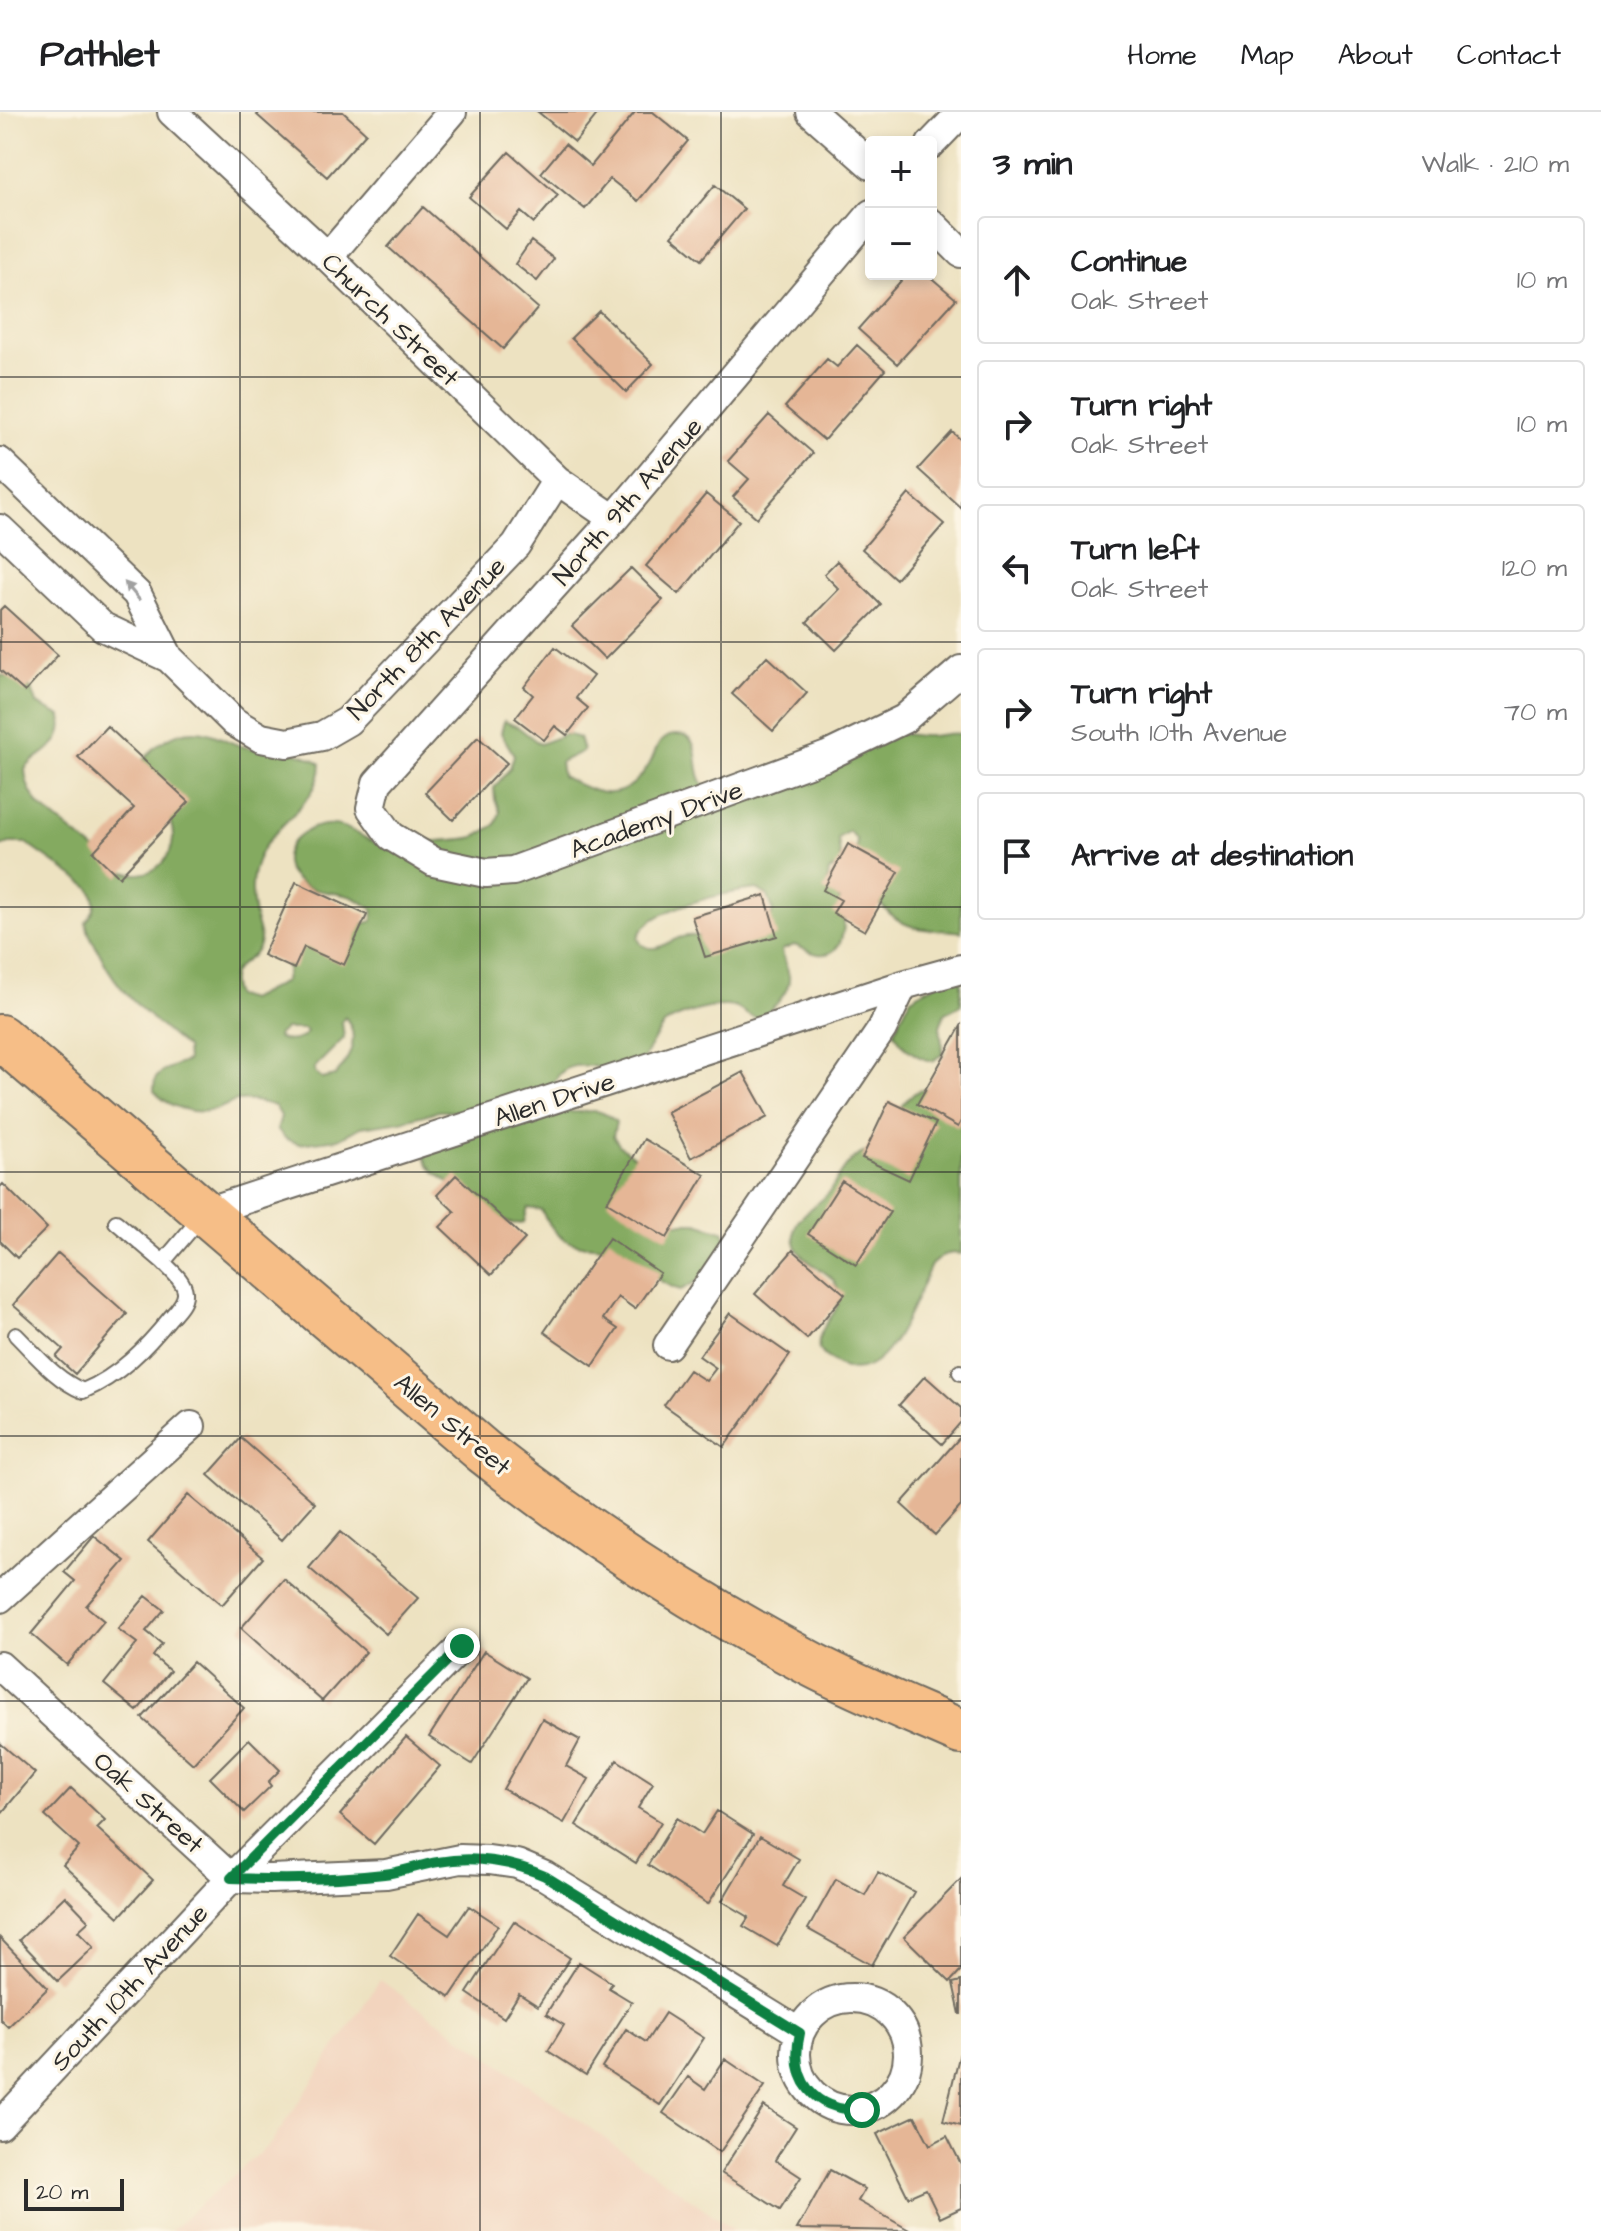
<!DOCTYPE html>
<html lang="en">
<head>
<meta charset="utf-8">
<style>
  body { margin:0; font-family:"Architects Daughter",sans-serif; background:#f6f6f6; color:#202124 }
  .controls { position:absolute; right:24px; top:24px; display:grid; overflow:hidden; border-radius:8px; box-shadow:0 4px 12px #0003 }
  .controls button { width:72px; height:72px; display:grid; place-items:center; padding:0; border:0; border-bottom:2px solid #e0e0e0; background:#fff; color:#202124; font:40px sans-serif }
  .scale { position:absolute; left:24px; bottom:20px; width:100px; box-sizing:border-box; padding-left:8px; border:4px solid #2b2b2b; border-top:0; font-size:22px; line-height:28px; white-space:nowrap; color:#2b2b2b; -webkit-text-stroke:6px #fcf5e5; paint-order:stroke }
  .stop { position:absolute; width:24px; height:24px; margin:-18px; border:6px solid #0b8043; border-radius:50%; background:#fff }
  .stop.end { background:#0b8043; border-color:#fff; box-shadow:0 2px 8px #0008 }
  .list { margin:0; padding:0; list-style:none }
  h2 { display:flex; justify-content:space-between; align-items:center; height:104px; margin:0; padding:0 32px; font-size:34px }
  h2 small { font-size:26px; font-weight:400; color:#757577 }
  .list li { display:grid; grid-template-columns:52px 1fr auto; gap:24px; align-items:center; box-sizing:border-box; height:128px; margin:0 16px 16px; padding:0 16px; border:2px solid #e0e0e0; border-radius:8px }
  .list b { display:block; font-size:30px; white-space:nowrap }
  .list p { margin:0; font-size:26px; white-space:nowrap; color:#757577 }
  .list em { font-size:26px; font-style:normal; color:#757577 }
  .icon { flex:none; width:44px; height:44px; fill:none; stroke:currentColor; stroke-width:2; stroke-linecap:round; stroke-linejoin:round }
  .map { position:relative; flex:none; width:961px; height:2119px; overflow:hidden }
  header { display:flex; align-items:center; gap:48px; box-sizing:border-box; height:112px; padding:0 40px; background:#fff; border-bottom:2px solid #e0e0e0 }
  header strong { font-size:38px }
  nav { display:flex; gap:44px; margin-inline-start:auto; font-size:28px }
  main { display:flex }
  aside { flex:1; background:#fff }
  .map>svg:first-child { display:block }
</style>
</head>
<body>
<header>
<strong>Pathlet</strong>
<nav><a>Home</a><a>Map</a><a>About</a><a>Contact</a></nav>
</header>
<main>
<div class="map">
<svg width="961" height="2119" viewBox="0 0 961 2119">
  <rect width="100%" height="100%" fill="#fcf5e5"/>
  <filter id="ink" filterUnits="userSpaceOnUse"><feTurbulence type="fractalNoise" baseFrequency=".0125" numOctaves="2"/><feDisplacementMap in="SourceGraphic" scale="16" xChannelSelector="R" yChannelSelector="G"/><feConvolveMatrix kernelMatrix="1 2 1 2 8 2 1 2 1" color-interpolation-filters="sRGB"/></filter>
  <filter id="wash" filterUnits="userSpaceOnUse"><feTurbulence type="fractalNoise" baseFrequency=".006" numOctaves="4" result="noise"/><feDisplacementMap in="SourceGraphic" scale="32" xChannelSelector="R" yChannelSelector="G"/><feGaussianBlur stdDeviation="1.8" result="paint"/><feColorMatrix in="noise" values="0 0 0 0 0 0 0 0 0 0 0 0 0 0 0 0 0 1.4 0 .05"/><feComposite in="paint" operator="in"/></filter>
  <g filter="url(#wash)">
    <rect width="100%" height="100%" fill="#ede2c1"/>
    <!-- built -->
    <path fill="#f2d4be" d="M 380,1868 L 736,2119 L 170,2119 L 272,2030 Z"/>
    <!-- forest -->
    <path fill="#84aa60" stroke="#586a46" stroke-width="2" fill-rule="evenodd" d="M 0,563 C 20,566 33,572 37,592 L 61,604 C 66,637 42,636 25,657 C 26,673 31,683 41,695 L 120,758 C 152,773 181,742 171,712 C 165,693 148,674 138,657 C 150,635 176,614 204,620 C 220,623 234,634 250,636 C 275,640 300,636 321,652 C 320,692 271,712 257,749 C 249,770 252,788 256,810 C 257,815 260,823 260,828 C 257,855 221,847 235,884 L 249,888 L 284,870 L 288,857 L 283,845 L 287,831 L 373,809 L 373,797 C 366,792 359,788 352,785 C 334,779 315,782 299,770 C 269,748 296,716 325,713 C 347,711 358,724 376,731 C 383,733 466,728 474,725 C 481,722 488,717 495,713 L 500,700 L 495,688 L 494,676 L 510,656 L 514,643 L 501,621 L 504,609 L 518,615 L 540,632 L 566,622 L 579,626 L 583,639 L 560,650 L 562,664 C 586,676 610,692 634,671 C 641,664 648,657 652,647 C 657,635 660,624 675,623 C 704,621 692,655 702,670 C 708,678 730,688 740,689 C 757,691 774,673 788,666 C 809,656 870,624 889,622 C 901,620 913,624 925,624 C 937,625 948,620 961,622 L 961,820 C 944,817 927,820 911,814 C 881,805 852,758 857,728 L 849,719 L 838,726 L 841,753 L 829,759 L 827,772 C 833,778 839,785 842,793 C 847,811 844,846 818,842 C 811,841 802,836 794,833 L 782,838 C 783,848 787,855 789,864 C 791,881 771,898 759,907 C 745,904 747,901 737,896 C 721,889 675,903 663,914 C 654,925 647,941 640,953 C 632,956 623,961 615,960 C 606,960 598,954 589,954 C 562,951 548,966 555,993 C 582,1011 590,986 616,1010 L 613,1024 L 620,1034 L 643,1051 L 657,1111 L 697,1111 L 723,1119 L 729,1132 L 705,1165 L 681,1178 C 656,1172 642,1150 618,1139 C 601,1131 580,1137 564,1127 C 553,1120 547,1108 541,1098 L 528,1096 L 524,1110 L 512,1112 L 500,1107 L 436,1061 L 428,1052 L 424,1041 L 472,1006 L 470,999 L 439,999 L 401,1009 L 361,1015 L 338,1027 L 299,1032 L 286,1027 L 277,1018 L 281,1004 L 275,994 C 263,990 250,987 237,989 C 228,991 221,997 213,998 C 191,1003 168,995 154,979 L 155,967 L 164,958 L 187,949 L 186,936 C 154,908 120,884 101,844 C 95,832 88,824 86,810 C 96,798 98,790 90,776 L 26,731 L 10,731 L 0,734 ZM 757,777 L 768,784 L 773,798 L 771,805 L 727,831 C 713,828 696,821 682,825 C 666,829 657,843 641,832 L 638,826 C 646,796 728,780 757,777 ZM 345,905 C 361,924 350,947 335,964 L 322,967 L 315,961 L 314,956 L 344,926 L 342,909 ZM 285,917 L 304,917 L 307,920 C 301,929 287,931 277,926 L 278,922 Z
      M 961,858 L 961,893 L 945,901 L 940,914 L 943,941 L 933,949 C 915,946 903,936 894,920 L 911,886 Z
      M 961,973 L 961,1142 C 948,1139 941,1144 931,1153 C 910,1197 879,1301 819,1238 C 815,1213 841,1204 839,1182 C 837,1159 808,1156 798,1138 C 782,1105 817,1098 830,1079 C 842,1060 850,1042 873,1038 C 883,1023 904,981 922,978 C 937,975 944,980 961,973 Z"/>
    <g id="blocks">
      <!-- building -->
      <path fill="#e5b696" d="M 260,0 L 343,0 L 366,21 L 327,65 L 257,3 Z
        M 538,0 L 599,0 L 575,30 Z
        M 635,0 L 653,0 L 688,29 L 638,89 L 610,67 L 585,97 L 541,61 L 565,32 L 591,54 Z
        M 509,40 L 558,83 L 534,111 L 521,100 L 506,117 L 469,85 Z
        M 715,73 L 744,97 L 701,148 L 672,124 Z
        M 423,95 L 538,196 L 503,237 L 388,135 Z
        M 531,129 L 554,147 L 537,169 L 515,152 Z
        M 907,162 L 927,162 L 956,187 L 897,252 L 858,217 Z
        M 599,199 L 653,252 L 626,280 L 571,226 Z
        M 857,233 L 885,258 L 824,328 L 785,295 L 827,247 L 837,255 Z
        M 769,303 L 813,341 L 757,406 L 733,385 L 749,367 L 728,349 Z
        M 952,320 L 961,328 L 961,396 L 918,357 Z
        M 706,382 L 739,409 L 679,482 L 646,454 Z
        M 909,382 L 944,412 L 896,467 L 862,437 Z
        M 837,449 L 881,493 L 836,538 L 807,510 L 839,477 L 824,462 Z
        M 631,456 L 663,488 L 605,547 L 572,514 Z
        M 4,494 L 58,543 L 25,580 L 0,558 L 0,498 Z
        M 555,535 L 593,564 L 576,586 L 588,596 L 567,623 L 555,614 L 544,628 L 515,606 L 533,583 L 524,575 Z
        M 767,544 L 807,581 L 773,619 L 732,582 Z
        M 107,614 L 189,690 L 119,765 L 93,740 L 134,696 L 78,645 Z
        M 478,625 L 507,651 L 453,708 L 425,681 Z
        M 848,732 L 899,760 L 865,819 L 833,801 L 841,788 L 823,778 Z
        M 296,770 L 367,803 L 344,853 L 304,835 L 294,857 L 263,843 Z
        M 765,783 L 777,824 L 705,845 L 692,805 Z
        M 961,914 L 961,1009 L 958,1015 L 917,992 Z
        M 743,960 L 768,1005 L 691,1046 L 667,1000 Z
        M 889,989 L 936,1011 L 909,1068 L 862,1046 Z
        M 644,1027 L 705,1063 L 667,1126 L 607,1090 Z
        M 456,1063 L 525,1127 L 491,1163 L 440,1115 L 455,1100 L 437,1083 Z
        M 842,1069 L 890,1100 L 856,1153 L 808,1122 Z
        M 3,1072 L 47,1116 L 17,1146 L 0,1129 L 0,1075 Z
        M 609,1126 L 660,1161 L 635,1197 L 618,1185 L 603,1207 L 618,1217 L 593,1254 L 544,1220 Z
        M 793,1138 L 845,1182 L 807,1227 L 755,1182 Z
        M 58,1141 L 127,1202 L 75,1262 L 56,1245 L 63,1237 L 13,1193 Z
        M 730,1201 L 790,1243 L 724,1335 L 664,1293 L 689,1258 L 706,1269 L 716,1256 L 699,1244 Z
        M 925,1264 L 961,1296 L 961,1310 L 942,1332 L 899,1293 Z
        M 961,1324 L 961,1394 L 935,1423 L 901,1392 Z
        M 241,1326 L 315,1391 L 282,1428 L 208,1363 Z
        M 188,1383 L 263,1446 L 222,1493 L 148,1430 Z
        M 340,1420 L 418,1486 L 386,1522 L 309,1456 Z
        M 94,1424 L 125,1449 L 86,1494 L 104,1509 L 67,1553 L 31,1522 L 75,1469 L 64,1460 Z
        M 284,1467 L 366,1540 L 322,1589 L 241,1516 Z
        M 146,1484 L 164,1498 L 146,1519 L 162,1532 L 153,1544 L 170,1559 L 137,1599 L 104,1572 L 137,1531 L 118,1517 Z
        M 484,1539 L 527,1566 L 472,1652 L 429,1625 Z
        M 193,1550 L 244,1596 L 193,1652 L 142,1606 Z
        M 542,1607 L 580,1628 L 566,1654 L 589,1667 L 564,1711 L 503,1677 Z
        M 406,1625 L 440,1654 L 374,1732 L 340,1703 Z
        M 249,1627 L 280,1658 L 268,1670 L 271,1674 L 244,1700 L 210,1666 Z
        M 0,1631 L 35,1661 L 0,1703 Z
        M 617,1648 L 653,1671 L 638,1696 L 661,1710 L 636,1751 L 576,1713 Z
        M 71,1676 L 105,1708 L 97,1716 L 153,1768 L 119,1805 L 63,1753 L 79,1735 L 45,1704 Z
        M 717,1699 L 753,1722 L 708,1792 L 648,1753 L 677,1706 L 702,1722 Z
        M 760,1724 L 799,1747 L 783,1774 L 805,1787 L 777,1834 L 743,1814 L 749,1805 L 722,1789 Z
        M 878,1760 L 914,1780 L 872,1853 L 808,1817 L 836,1767 L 865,1783 Z
        M 961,1767 L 961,1858 L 950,1870 L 904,1825 Z
        M 65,1784 L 89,1809 L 78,1819 L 94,1835 L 58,1869 L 19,1828 Z
        M 469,1794 L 498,1813 L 450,1885 L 390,1844 L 418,1802 L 449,1823 Z
        M 514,1809 L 570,1846 L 538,1894 L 519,1882 L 504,1906 L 467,1881 Z
        M 0,1826 L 48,1876 L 8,1915 L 0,1907 Z
        M 579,1850 L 612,1871 L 609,1876 L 632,1890 L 586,1963 L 548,1939 L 564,1913 L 546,1902 Z
        M 961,1869 L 961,1902 L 960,1902 L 953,1871 Z
        M 665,1901 L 704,1926 L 660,1993 L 602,1955 L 626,1917 L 646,1930 Z
        M 960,1941 L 961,1941 L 961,2014 L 943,2009 Z
        M 725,1947 L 765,1974 L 720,2040 L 663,2001 L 688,1965 L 705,1977 Z
        M 764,1994 L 796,2015 L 775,2048 L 801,2065 L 780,2098 L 721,2061 Z
        M 915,2004 L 930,2033 L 947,2024 L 961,2052 L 961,2096 L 940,2106 L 926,2077 L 908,2085 L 877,2022 Z
        M 830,2058 L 865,2077 L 858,2089 L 911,2119 L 797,2117 Z"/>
    </g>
  </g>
  <g filter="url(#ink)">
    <use href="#blocks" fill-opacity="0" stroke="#6f6b60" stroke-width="2"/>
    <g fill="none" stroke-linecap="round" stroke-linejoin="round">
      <defs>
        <path id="service" d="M 116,1110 L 163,1150 L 203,1103
          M 16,1223 C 37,1244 56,1268 83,1279 C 119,1264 146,1236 170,1206 C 176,1199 186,1190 185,1180 C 184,1168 170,1158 163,1150
          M 960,1260 L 961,1261"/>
        <path id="minor" d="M 172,0 L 328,145 L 557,368 L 614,407
          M 811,0 L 871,53
          M 931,32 L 961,1
          M 871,102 L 614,407 L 377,671 L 371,696 L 391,724 L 434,750 L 486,761 L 513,759 L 827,644 L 904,607 L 961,558
          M 931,111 L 961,141
          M 328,145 L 452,0
          M 0,350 L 137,482 L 169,546
          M 0,417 L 103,515 L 169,546 L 234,610 L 261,626 L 287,631 L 322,624 L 348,609 L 516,433 L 557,368
          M 206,1100 L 903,873 L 961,857
          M 668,1233 L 882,917 L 903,873
          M 0,1486 L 191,1314
          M 0,1554 L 231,1766 L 271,1767 L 386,1762 L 460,1747 L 489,1748 L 517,1752 L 545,1764 L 800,1921
          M796 1942a56 56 0 1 1 112 0a56 56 0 1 1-112 0Z
          M 0,2013 L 231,1766 L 462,1534"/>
        <path id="primary" d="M 0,925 L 484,1340 C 586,1420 695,1491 811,1552 C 859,1577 911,1598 961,1620"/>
      </defs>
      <!-- service casing -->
      <use href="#service" stroke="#6f6b60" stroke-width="18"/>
      <!-- minor casing -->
      <use href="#minor" stroke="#6f6b60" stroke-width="32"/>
      <!-- primary casing -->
      <use href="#primary" stroke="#6f6b60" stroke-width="48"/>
      <!-- service -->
      <use href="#service" stroke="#fff" stroke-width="14"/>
      <!-- minor -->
      <use href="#minor" stroke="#fff" stroke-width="28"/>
      <!-- primary -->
      <use href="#primary" stroke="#f6be87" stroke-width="44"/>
    </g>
    <!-- one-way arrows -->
    <defs><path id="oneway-solid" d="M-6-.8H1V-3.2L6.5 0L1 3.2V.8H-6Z" transform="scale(2)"/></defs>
    <use fill="#a0a0a0" href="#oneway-solid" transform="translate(132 479) rotate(-130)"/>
  </g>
  <g fill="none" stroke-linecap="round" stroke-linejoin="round" filter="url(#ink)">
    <!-- route -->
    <path stroke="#0b8043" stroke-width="10" d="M 462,1534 L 231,1766 C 282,1768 334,1768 384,1762 C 402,1760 420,1753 438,1750 C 476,1743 510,1749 545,1764 L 800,1921 C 789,1968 813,1999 862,1998"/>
  </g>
  <!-- grid -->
  <path fill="none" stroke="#2b2b2b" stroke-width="2" stroke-opacity="0.55" d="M 240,0 L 240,2119M 480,0 L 480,2119M 721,0 L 721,2119M 0,265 L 961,265M 0,530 L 961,530M 0,795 L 961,795M 0,1060 L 961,1060M 0,1324 L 961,1324M 0,1589 L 961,1589M 0,1854 L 961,1854"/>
  <g text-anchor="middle" stroke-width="6" stroke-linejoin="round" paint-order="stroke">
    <!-- street labels -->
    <g font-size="26" fill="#2b2b2b" stroke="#fcf5e5">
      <text transform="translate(391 207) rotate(44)" y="9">Church Street</text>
      <text transform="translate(627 389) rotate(-49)" y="9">North 9th Avenue</text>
      <text transform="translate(426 526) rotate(-46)" y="9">North 8th Avenue</text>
      <text transform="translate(656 707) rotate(-20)" y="9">Academy Drive</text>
      <text transform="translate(554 987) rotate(-18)" y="9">Allen Drive</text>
      <text transform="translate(453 1312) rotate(40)" y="9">Allen Street</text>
      <text transform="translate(149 1690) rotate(42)" y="9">Oak Street</text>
      <text transform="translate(129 1875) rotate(-47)" y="9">South 10th Avenue</text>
    </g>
  </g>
</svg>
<div class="controls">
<button>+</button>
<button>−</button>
</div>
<div class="scale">20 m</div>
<div class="stop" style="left:862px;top:1998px"></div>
<div class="stop end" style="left:462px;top:1534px"></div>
</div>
<aside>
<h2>3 min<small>Walk · 210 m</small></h2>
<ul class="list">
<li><svg class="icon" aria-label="ahead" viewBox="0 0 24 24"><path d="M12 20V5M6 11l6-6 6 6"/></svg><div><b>Continue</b><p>Oak Street</p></div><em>10 m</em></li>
<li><svg class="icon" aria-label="right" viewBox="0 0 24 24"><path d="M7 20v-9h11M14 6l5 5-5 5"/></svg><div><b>Turn right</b><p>Oak Street</p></div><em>10 m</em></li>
<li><svg class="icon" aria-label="left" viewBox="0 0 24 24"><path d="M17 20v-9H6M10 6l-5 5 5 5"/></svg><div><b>Turn left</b><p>Oak Street</p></div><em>120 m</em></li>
<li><svg class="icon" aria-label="right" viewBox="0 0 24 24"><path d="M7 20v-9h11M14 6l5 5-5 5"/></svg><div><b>Turn right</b><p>South 10th Avenue</p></div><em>70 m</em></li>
<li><svg class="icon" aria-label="arrive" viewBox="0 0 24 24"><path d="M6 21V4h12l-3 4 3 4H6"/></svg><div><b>Arrive at destination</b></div></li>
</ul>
</aside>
</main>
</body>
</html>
